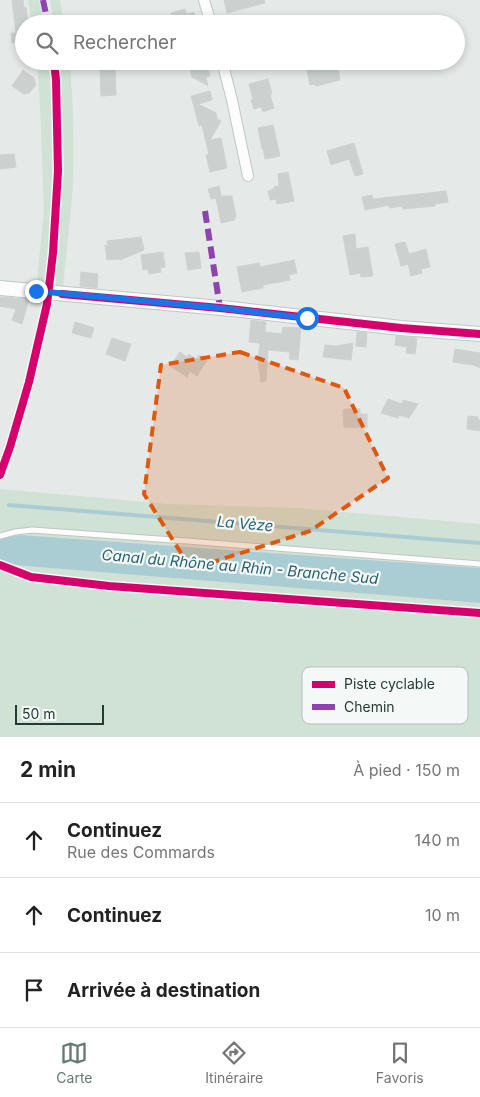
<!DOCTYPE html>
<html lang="fr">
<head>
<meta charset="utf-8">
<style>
  body { margin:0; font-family:Inter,sans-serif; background:#f6f6f6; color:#222 }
  .scale { position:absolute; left:15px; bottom:12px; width:89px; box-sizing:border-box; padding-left:5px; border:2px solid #253b36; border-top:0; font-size:14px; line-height:18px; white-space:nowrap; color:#253b36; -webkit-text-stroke:4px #f4f8f6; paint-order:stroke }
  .stop { position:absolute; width:15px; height:15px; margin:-11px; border:4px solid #1a73e8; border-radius:50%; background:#fff }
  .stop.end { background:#1a73e8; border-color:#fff; box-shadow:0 1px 5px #0008 }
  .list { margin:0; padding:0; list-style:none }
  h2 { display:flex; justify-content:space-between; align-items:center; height:65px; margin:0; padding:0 20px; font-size:21px }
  h2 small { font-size:16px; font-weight:400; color:#767676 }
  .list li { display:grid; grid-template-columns:32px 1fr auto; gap:15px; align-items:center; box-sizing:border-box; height:75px; padding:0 20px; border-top:1px solid #e0e0e0 }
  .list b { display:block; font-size:19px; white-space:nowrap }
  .list p { margin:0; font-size:16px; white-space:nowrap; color:#767676 }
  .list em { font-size:16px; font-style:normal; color:#767676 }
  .icon { flex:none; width:28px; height:28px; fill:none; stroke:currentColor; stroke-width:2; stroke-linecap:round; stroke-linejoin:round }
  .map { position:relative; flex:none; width:480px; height:737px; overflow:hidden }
  .search { position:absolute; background:#fff; box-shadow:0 2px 8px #0003; left:15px; right:15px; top:15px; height:55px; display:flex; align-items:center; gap:12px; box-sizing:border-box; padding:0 18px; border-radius:28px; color:#767676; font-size:19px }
  .sheet { height:290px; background:#fff }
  nav { display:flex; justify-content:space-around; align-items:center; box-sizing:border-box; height:70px; border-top:1px solid #e0e0e0; background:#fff; font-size:14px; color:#767676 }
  nav a { display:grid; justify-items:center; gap:2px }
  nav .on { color:#687874 }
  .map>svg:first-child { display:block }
</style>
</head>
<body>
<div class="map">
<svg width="480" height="737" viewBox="0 0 480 737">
  <rect width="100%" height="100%" fill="#e5e9e7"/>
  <!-- green -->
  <path fill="#d0e1d5" d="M 28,0 L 39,0 L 43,24 L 32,24 Z
    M 50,0 L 60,0 L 64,24 L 54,24 Z
    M 37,61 L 48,61 C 55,113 55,167 53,220 C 51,241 48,263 46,285 L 37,282 L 44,209 L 40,105 Z
    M 59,61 L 70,61 C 73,101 74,141 73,181 C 71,217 66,252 63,288 L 55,288 L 64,171 L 63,110 Z
    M 0,489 L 168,504 L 297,508 L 480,524 L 480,568 L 21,535 L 0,538 Z
    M 0,559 L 13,565 L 480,603 L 480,737 L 0,737 Z"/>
  <!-- water -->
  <path fill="#aaccd3" d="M 21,535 L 480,568 L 480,603 L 13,565 L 0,559 L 0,538 Z"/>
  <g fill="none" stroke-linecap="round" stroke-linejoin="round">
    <!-- stream -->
    <path stroke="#aaccd3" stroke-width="4" d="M 9,505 L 480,543"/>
  </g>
  <!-- building -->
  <path fill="#ccd1cf" stroke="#ced2d0" d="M 12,0 L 23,0 L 24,8 L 26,7 L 28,24 L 24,24 L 24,47 L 18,47 L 17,42 L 12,43 L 11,33 L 16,33 Z
    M 224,0 L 264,0 L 265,3 L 227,13 Z
    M 185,9 L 187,14 L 194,12 L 197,24 L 164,24 L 163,21 L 173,18 L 171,13 Z
    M 188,61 L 202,61 L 203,65 L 207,64 L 210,76 L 206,77 L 208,86 L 192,77 Z
    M 326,61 L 337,61 L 340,80 L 316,86 L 315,84 L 310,85 L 307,70 L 326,66 Z
    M 115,69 L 116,95 L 101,96 L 100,70 Z
    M 23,70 L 34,78 L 36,85 L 29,93 L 24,94 L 12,86 Z
    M 268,79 L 272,94 L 270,95 L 274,108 L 263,112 L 261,107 L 254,109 L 251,100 L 253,99 L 249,84 Z
    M 210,91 L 212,100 L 198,104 L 216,113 L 217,119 L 221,121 L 210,140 L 221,138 L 227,168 L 210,172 L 206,155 L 209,155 L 202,125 L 199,126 L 191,96 Z
    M 273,125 L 280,156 L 265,159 L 263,148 L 262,149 L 258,128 Z
    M 354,143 L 363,174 L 355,176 L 349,159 L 331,165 L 327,151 Z
    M 14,154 L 16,167 L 0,169 L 0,155 Z
    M 288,172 L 294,201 L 277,204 L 276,199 L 270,200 L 268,191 L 274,189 L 274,187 L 279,186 L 278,174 Z
    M 219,186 L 221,196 L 232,196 L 236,216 L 234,220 L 221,223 L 216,198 L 211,199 L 208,189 Z
    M 446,191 L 448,202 L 435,204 L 435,206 L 403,209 L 402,206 L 389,208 L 389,205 L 365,210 L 362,197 L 372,195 L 373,199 Z
    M 355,234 L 356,249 L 368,247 L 373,276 L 361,277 L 360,273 L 350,275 L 343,236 Z
    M 141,237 L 144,250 L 120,260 L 119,259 L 107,260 L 105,245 L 108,246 L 107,241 Z
    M 405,242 L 409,254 L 426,249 L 430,267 L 421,269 L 422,273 L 411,276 L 408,264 L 401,266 L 395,244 Z
    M 163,252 L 165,267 L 160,268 L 161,272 L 149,274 L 148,269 L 143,270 L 141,255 Z
    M 199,252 L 201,268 L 188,270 L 185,253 Z
    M 294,260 L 297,273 L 289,275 L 290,280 L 263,285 L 263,288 L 242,292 L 237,267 L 259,263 L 260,267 Z
    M 81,272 L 98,274 L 97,288 L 80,286 Z
    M 0,297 L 29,299 L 22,324 L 12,320 L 16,309 L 0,306 Z
    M 251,320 L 266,322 L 265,332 L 282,334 L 283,327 L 301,328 L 298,360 L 289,359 L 290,352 L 268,350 L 266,381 L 261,382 L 258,359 L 260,343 L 249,342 Z
    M 75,322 L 94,328 L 91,338 L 72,333 Z
    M 357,332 L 367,333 L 366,347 L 356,346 Z
    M 396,336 L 417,338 L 415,354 L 406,353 L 407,347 L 395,345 Z
    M 112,338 L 131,344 L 125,361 L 106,354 Z
    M 353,343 L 351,360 L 323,357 L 325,345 L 336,346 Z
    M 455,349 L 480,353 L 480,368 L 473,365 L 453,362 Z
    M 180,352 L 187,357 L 189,354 L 196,359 L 199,355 L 207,360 L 197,376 L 190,371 L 187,377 L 170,366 Z
    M 388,399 L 402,404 L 403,400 L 418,404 L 409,418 L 399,415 L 398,418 L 381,413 Z
    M 345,409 L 360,409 L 360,414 L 367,414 L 367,428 L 344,427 L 343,410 Z
    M 468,416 L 478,417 L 478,420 L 480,420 L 480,431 L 467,429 Z"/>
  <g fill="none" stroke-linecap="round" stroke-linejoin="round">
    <defs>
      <path id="lane" d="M 0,536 L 15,532 L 32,530 L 187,541 L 480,564
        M 0,565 L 31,577 L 109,586 L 480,613"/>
      <path id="street" d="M 204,0 L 211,24
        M 222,61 L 232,100 L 248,176"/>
      <path id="secondary" d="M 0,288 L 232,309 L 401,328 L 480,334"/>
    </defs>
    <!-- lane casing -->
    <use href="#lane" stroke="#c2c6c4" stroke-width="7"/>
    <!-- street casing -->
    <use href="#street" stroke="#c2c6c4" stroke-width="12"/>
    <!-- secondary casing -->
    <use href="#secondary" stroke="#c1c7c5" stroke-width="16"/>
    <!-- lane -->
    <use href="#lane" stroke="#fbfcfb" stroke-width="5"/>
    <!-- street -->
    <use href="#street" stroke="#fbfcfb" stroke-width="10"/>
    <!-- secondary -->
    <use href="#secondary" stroke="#fbfcfb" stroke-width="14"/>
    <!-- quiet -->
    <path stroke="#8e44ad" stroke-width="6" stroke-dasharray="12 6" stroke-linecap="butt" d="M 43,0 L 48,24
      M 205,211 L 220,308"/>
    <defs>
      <path id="cycleway" d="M 62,294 L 220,308 L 401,328 L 480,334
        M 0,475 L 10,447 L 29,382 L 47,304 L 53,253 L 58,171 L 56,80 L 54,61
        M 0,565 L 31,577 L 109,586 L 480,613"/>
    </defs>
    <!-- cycleway casing -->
    <use href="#cycleway" stroke="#f4f8f6" stroke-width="11"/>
    <!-- cycleway -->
    <use href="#cycleway" stroke="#d6006c" stroke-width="8"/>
  </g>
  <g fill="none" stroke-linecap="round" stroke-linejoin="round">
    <!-- route -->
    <path stroke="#1a73e8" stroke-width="6" d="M 36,291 L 220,308 L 307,318"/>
  </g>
  <!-- marked area -->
  <path fill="#de580e" fill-opacity="0.2" stroke="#de580e" stroke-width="4" stroke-dasharray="10 6" stroke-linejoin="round" d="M 240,352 L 344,388 L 388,478 L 310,531 L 191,569 L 144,494 L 161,365 Z"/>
  <g text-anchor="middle" stroke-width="4.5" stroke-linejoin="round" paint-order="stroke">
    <!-- water labels -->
    <g font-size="15" font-style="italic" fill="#256271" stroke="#f4f8f6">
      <text transform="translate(245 524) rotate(5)" y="5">La Vèze</text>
      <text transform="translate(240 567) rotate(5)" y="5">Canal du Rhône au Rhin - Branche Sud</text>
    </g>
  </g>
  <!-- legend -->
  <rect x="302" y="667" width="166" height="57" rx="8" fill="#f4f8f6" stroke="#b6bfbc" stroke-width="1"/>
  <rect x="312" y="681" width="23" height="7" fill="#d6006c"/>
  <rect x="312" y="704" width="23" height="6" fill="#8e44ad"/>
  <g font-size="14" fill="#253b36">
    <text x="344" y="689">Piste cyclable</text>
    <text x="344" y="712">Chemin</text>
  </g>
</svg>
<div class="scale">50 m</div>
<div class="stop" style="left:307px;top:318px"></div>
<div class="stop end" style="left:36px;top:291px"></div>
<div class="search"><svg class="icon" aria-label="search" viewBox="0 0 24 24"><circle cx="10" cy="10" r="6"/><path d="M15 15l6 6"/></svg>Rechercher</div>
</div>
<section class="sheet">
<h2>2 min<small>À pied · 150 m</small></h2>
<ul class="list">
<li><svg class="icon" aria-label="ahead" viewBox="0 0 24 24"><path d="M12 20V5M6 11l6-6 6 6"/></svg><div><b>Continuez</b><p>Rue des Commards</p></div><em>140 m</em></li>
<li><svg class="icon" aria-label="ahead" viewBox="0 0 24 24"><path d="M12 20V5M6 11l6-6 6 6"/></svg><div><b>Continuez</b></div><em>10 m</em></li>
<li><svg class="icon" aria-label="arrive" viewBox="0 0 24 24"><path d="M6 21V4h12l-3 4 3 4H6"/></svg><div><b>Arrivée à destination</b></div></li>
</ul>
</section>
<nav>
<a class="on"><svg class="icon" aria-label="map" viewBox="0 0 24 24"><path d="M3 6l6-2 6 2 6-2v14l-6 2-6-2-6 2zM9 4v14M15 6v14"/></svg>Carte</a>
<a><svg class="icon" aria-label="directions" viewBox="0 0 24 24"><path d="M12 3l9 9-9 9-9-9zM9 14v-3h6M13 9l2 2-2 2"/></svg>Itinéraire</a>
<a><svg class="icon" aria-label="saved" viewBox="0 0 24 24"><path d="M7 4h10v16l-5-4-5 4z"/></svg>Favoris</a>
</nav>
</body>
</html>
